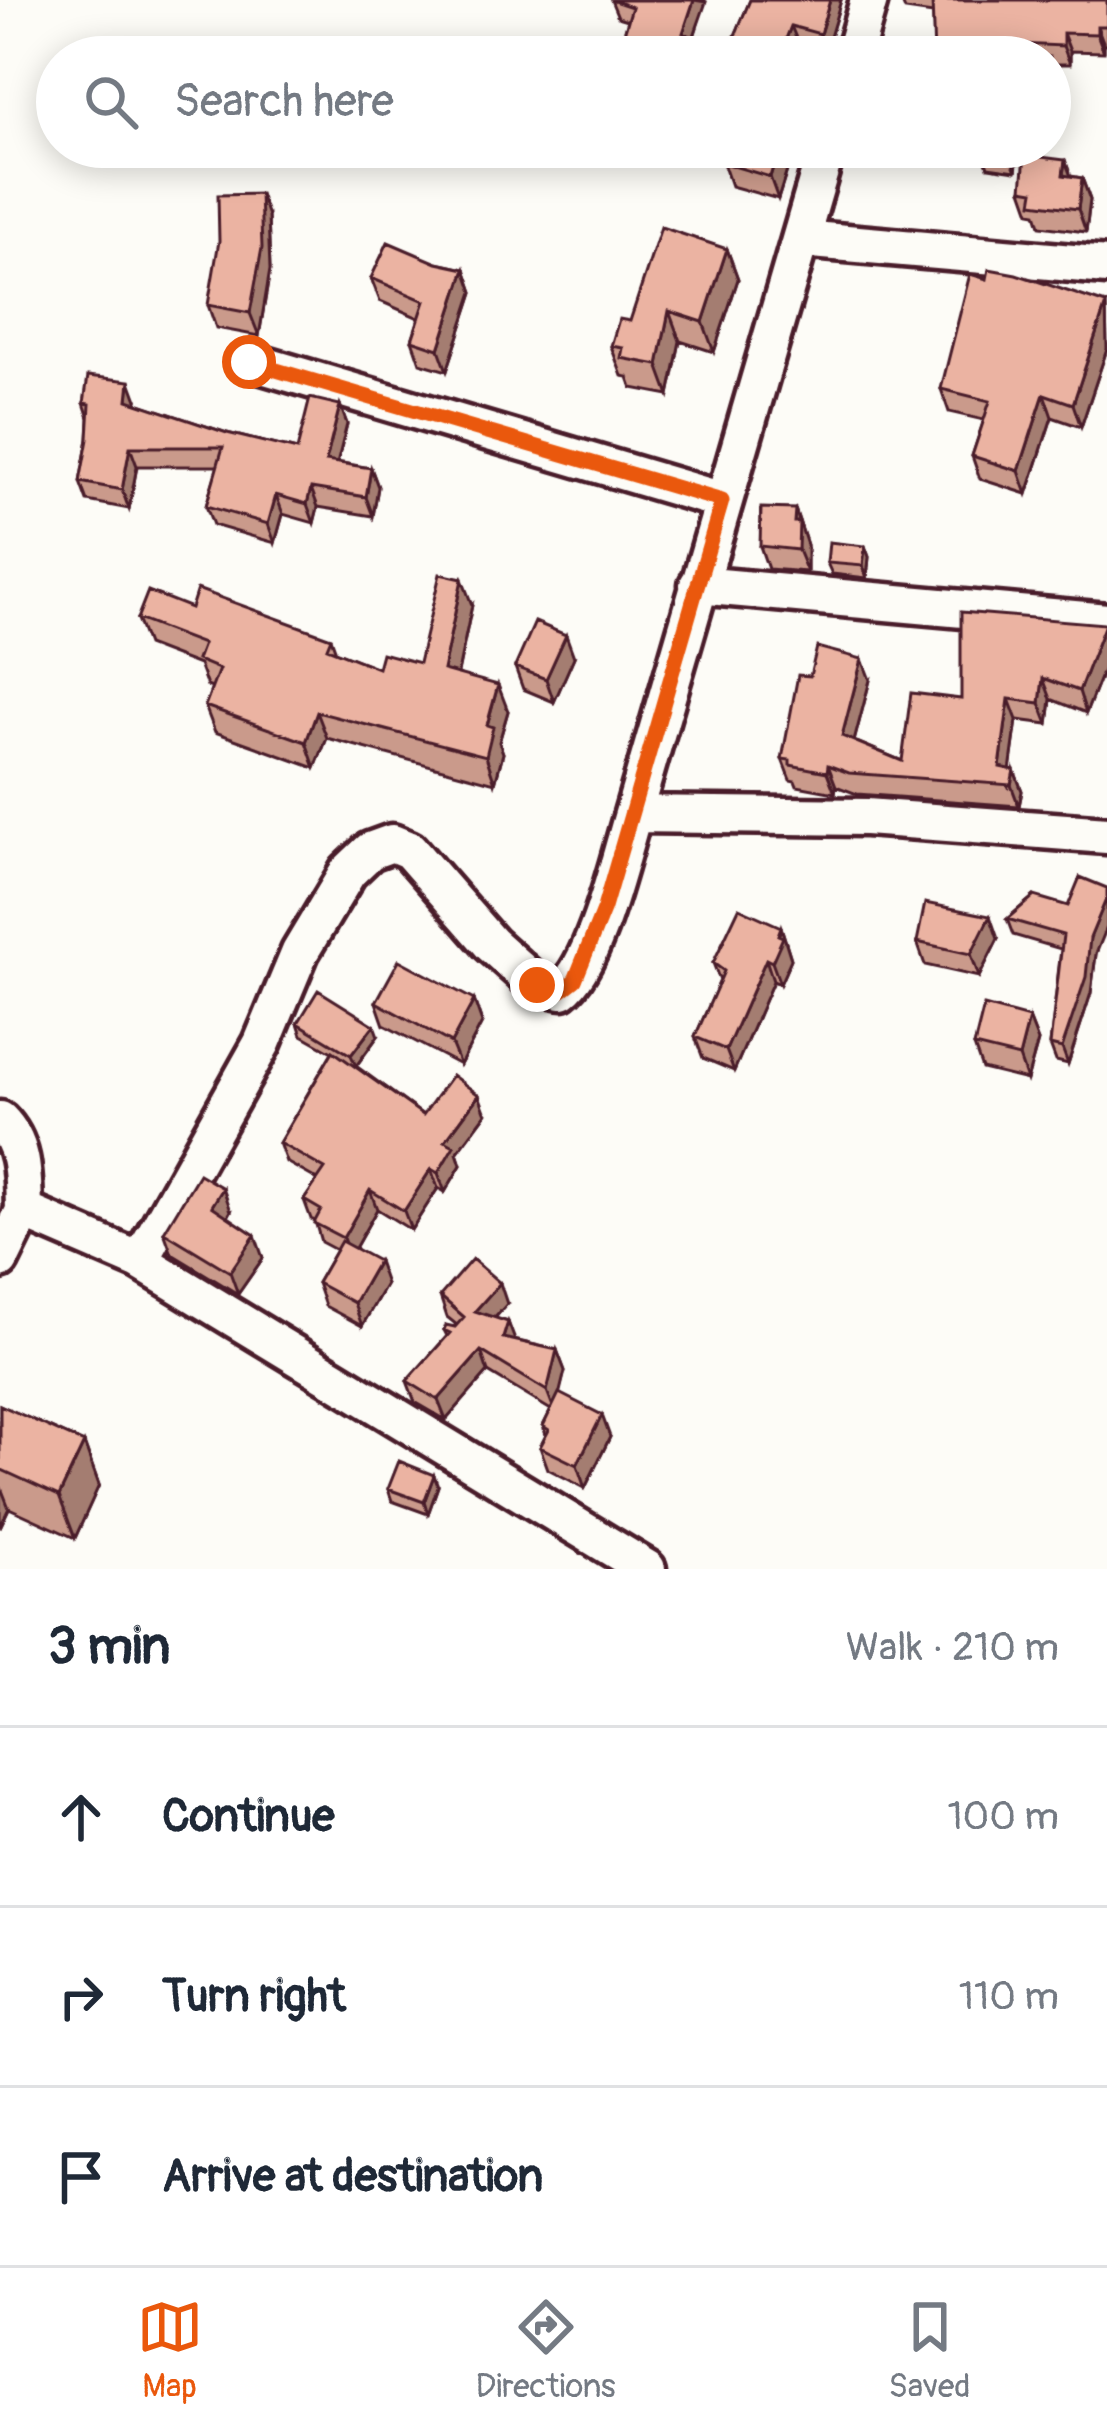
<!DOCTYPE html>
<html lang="en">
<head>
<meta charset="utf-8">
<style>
  body { margin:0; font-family:Pangolin,sans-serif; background:#f2f2f3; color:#1f2937 }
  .stop { position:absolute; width:36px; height:36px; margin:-27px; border:9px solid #ea580c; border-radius:50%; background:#fff }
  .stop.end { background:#ea580c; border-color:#fff; box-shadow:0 3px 12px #0008 }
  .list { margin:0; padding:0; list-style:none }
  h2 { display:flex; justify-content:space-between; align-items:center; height:156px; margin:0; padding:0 48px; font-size:51px }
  h2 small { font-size:39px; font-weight:400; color:#747a83 }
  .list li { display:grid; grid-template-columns:78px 1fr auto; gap:36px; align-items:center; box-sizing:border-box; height:180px; padding:0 48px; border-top:3px solid #e0e1e3 }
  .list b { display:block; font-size:45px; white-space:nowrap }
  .list em { font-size:39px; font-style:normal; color:#747a83 }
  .icon { flex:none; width:66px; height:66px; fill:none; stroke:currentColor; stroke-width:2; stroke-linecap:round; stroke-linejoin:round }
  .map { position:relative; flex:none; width:1107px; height:1569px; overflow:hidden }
  .search { position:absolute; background:#fff; box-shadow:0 6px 30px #0003; left:36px; right:36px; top:36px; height:132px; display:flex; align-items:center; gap:30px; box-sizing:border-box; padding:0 42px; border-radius:66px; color:#747a83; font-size:45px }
  .sheet { height:696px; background:#fff }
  nav { display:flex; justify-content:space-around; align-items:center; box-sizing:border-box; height:168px; border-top:3px solid #e0e1e3; background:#fff; font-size:33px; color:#747a83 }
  nav a { display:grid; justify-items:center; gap:6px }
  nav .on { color:#ea580c }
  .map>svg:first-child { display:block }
</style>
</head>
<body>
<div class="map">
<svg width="1107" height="1569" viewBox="0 0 1107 1569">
  <rect width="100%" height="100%" fill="#fdfcf7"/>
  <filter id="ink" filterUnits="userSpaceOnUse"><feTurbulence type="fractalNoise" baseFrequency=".00833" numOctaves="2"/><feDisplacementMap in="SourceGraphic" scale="24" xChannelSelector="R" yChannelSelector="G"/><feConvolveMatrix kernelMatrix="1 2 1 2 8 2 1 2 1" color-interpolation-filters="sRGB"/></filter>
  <g filter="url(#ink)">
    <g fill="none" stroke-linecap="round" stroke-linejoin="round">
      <defs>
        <path id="minor" d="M 853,57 L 869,0
          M 801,239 L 1107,266
          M 249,361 L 723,501
          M 698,585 L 1107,622
          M 633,814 L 866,817 L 1107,835
          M 0,1120 C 25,1145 23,1178 24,1211
          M 0,1260 L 24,1211 L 140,1261 L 647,1569
          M 140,1261 L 262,1043 L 300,952 L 348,872 L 370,851 L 392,843 L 409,850 L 491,944 L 537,985 L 562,990 C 595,966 620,857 633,814 L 827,147"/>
      </defs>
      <!-- minor casing -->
      <use href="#minor" stroke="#4a1f2b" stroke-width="45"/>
      <!-- minor -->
      <use href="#minor" stroke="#fdfcf7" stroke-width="36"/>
    </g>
    <!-- wall -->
    <path fill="#ca9a8b" stroke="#4a1f2b" stroke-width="3" d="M 611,0 L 705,0 L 694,37 L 729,50 L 750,0 L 841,0 L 826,51 L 798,43 L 792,57 L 617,57 L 628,20 L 618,17 Z
      M 901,0 L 1107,0 L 1107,44 L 1104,44 L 1104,52 L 1070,51 L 1070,64 L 1050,64 L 1050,57 L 934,57 L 933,14 L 905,10 Z
      M 728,147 L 785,147 L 790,161 L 778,199 L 731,186 L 723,163 Z
      M 970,147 L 1019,147 L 1016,171 L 988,167 L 984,156 L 973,155 Z
      M 1065,160 L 1071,176 L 1082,178 L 1090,200 L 1086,232 L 1040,226 L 1036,213 L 1030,212 L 1022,189 Z
      M 268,216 L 270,270 L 259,336 L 216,328 L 208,305 Z
      M 727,249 L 738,279 L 714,352 L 680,341 L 669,395 L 632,388 L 628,377 L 622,376 L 611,346 L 630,321 Z
      M 437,263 L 465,269 L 473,292 L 447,371 L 420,363 L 412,340 L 419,318 L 380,301 L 371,278 Z
      M 1106,304 L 1107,349 L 1081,427 L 1052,417 L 1027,494 L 980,479 L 972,456 L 984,420 L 949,412 L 941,389 Z
      M 137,400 L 136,403 L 227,433 L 297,450 L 340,405 L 347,424 L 337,462 L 371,468 L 378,487 L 373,516 L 318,507 L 314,523 L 283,514 L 275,543 L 213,525 L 206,506 L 218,466 L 137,466 L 129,509 L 87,501 L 80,482 L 88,439 L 89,418 L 84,403 Z
      M 795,509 L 807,545 L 807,572 L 768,569 L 760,546 Z
      M 865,546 L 869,557 L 867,578 L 832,574 L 827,563 Z
      M 472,605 L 458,673 L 508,711 L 499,742 L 503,753 L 495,783 L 327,738 L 315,768 L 215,732 L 205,706 L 212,688 L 207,686 L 199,665 L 147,645 L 137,619 L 191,608 L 331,638 L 336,652 L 378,668 L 419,663 Z
      M 1107,628 L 1107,660 L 1086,713 L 1051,699 L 1048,724 L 1017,720 L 1010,769 L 1014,770 L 1022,791 L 1019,806 L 857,794 L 836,786 L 835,793 L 797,786 L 795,781 L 790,780 L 782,759 L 870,680 L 854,741 L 902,761 L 961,699 Z
      M 574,657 L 554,702 L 523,689 L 515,667 Z
      M 1034,896 L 1096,954 L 1091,993 L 1068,1064 L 1056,1061 L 1050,1045 L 1061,949 L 1013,935 L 1007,919 Z
      M 781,927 L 791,959 L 780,984 L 773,981 L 734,1071 L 703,1058 L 695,1037 L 720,981 L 713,963 Z
      M 998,939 L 979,977 L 925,965 L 917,942 Z
      M 474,1000 L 482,1023 L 460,1065 L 384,1025 L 376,1002 Z
      M 1029,1018 L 1038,1041 L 1027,1080 L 982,1069 L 974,1046 Z
      M 298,1023 L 378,1036 L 356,1066 L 423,1115 L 486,1114 L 457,1153 L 461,1165 L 445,1192 L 438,1188 L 411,1230 L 377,1209 L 355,1248 L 386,1284 L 362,1326 L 325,1306 L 317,1283 L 336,1250 L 321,1242 L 315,1221 L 311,1219 L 304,1200 L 318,1180 L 286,1162 L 279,1143 L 332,1052 L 302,1035 Z
      M 231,1211 L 228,1217 L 263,1258 L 238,1294 L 172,1254 L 164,1232 Z
      M 440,1296 L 507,1304 L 495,1318 L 508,1322 L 514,1340 L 557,1350 L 565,1371 L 559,1393 L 610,1437 L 585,1488 L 548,1469 L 540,1447 L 546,1435 L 543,1426 L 551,1410 L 488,1372 L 446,1420 L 415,1402 L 407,1381 L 447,1336 L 444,1330 L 457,1325 L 447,1317 Z
      M 0,1405 L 84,1443 L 99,1485 L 75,1538 L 9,1508 L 0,1527 Z
      M 438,1486 L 428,1514 L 392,1501 L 388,1489 Z"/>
    <!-- shaded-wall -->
    <path fill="#a47d71" stroke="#4a1f2b" stroke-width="3" d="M 694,0 L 706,2 L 689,50 L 683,33 Z
      M 830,0 L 841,0 L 826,51 L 820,34 Z
      M 791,26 L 798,43 L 792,57 L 779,57 Z
      M 1097,26 L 1104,44 L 1104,52 L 1097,34 Z
      M 1063,33 L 1070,51 L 1070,64 L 1063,46 Z
      M 779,147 L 785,147 L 790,161 L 778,199 L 770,177 Z
      M 1010,147 L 1019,147 L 1016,171 L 1009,153 Z
      M 1065,160 L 1073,182 L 1063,175 Z
      M 1082,178 L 1090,200 L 1086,232 L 1078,209 Z
      M 260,194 L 268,216 L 270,270 L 259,336 L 250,313 Z
      M 727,249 L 738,279 L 714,352 L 703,322 Z
      M 465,269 L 473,292 L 447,371 L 439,349 Z
      M 1106,304 L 1107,349 L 1081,427 L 1073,404 Z
      M 669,311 L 680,341 L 669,395 L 658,365 Z
      M 130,381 L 137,400 L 134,419 L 128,400 Z
      M 1044,394 L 1052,417 L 1027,494 L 1019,471 Z
      M 340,405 L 347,424 L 333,480 L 326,461 Z
      M 130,447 L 137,466 L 129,509 L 122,490 Z
      M 371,468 L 378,487 L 373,516 L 366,497 Z
      M 311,488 L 318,507 L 314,523 L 307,504 Z
      M 276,495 L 283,514 L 275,543 L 268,524 Z
      M 795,509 L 807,545 L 807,572 L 798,550 L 794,522 Z
      M 865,546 L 869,557 L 867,578 L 863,566 Z
      M 462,579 L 472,605 L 453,696 L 443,670 Z
      M 1105,624 L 1107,660 L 1086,713 L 1079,691 Z
      M 566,635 L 574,657 L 554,702 L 546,679 Z
      M 862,659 L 870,680 L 850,757 L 842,736 Z
      M 1043,678 L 1051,699 L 1048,724 L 1040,703 Z
      M 498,685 L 508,711 L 499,742 L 503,753 L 495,783 L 486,756 L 487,725 Z
      M 1009,699 L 1017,720 L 1008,785 L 1000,767 Z
      M 317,712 L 327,738 L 315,768 L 306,742 Z
      M 828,765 L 836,786 L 835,793 L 827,772 Z
      M 1014,770 L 1022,791 L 1019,806 L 1011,785 Z
      M 1107,897 L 1107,927 L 1096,954 L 1091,993 L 1068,1064 L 1062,1048 L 1090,938 Z
      M 990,916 L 998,939 L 979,977 L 971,954 Z
      M 781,927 L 791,959 L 780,984 L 772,962 Z
      M 766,959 L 773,981 L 734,1071 L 726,1050 Z
      M 474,1000 L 482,1023 L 460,1065 L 451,1043 Z
      M 1029,1018 L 1038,1041 L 1027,1080 L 1019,1057 Z
      M 374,1025 L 378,1036 L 356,1066 L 351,1055 Z
      M 479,1095 L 486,1114 L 457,1153 L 461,1165 L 445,1192 L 438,1173 L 445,1141 Z
      M 431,1169 L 438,1188 L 411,1230 L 404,1211 Z
      M 223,1188 L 231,1211 L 220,1229 L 212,1206 Z
      M 370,1190 L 377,1209 L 350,1257 L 343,1238 Z
      M 255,1235 L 263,1258 L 238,1294 L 230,1272 Z
      M 378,1261 L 386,1284 L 362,1326 L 354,1303 Z
      M 500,1283 L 507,1304 L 482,1332 L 475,1311 Z
      M 508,1322 L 516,1343 L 503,1338 Z
      M 557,1350 L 565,1371 L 555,1412 L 547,1391 Z
      M 481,1351 L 488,1372 L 446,1420 L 438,1400 Z
      M 602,1415 L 610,1437 L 585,1488 L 577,1465 Z
      M 84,1443 L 99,1485 L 75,1538 L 59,1496 Z
      M 434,1475 L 438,1486 L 428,1514 L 424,1502 Z
      M 0,1485 L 9,1508 L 0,1527 Z"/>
    <!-- building -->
    <path fill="#ebb3a2" stroke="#4a1f2b" stroke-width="3" d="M 611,0 L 694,0 L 683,33 L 729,50 L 750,0 L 830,0 L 820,34 L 791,26 L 779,57 L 617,57 L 632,7 Z
      M 932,0 L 1107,0 L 1107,26 L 1097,26 L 1097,34 L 1063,33 L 1063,46 L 1018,44 L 1014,57 L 934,57 Z
      M 728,147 L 779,147 L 770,177 L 723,163 Z
      M 982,147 L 1010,147 L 1009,153 L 981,149 Z
      M 1025,155 L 1065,160 L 1063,175 L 1082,178 L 1078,209 L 1032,203 L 1034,191 L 1022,189 Z
      M 260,194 L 262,248 L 250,313 L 208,305 L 219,241 L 218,195 Z
      M 661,227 L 727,249 L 703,322 L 669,311 L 658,365 L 621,358 L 623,348 L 611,346 L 619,319 L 630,321 Z
      M 388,242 L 437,263 L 465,269 L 439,349 L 412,340 L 425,301 L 371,278 Z
      M 989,269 L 1016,274 L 1106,304 L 1073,404 L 1044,394 L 1019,471 L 972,456 L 990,401 L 941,389 L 970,274 L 987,279 Z
      M 88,376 L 130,381 L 128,400 L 227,433 L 297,450 L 310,398 L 340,405 L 326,461 L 371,468 L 366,497 L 311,488 L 307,504 L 276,495 L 268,524 L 206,506 L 223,447 L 130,447 L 122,490 L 80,482 L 88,439 L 90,404 L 84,403 Z
      M 761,508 L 795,509 L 794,522 L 799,522 L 798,550 L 760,546 Z
      M 829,542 L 865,546 L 863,566 L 827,563 Z
      M 440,574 L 462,579 L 443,670 L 498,685 L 487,725 L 493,727 L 486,756 L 317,712 L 306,742 L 205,706 L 219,669 L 197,660 L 203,644 L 137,619 L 148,591 L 191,608 L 197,589 L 331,638 L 327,648 L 378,668 L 382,653 L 419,663 Z
      M 961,612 L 1105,624 L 1079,691 L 1043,678 L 1040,703 L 1009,699 L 1000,767 L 1014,770 L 1011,785 L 849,773 L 828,765 L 827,772 L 790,765 L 790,760 L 782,759 L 798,675 L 810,676 L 817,647 L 862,659 L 842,736 L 902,761 L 911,693 L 961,699 Z
      M 535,622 L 566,635 L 546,679 L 515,667 Z
      M 1080,877 L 1107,888 L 1107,897 L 1090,938 L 1086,977 L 1062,1048 L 1050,1045 L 1063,935 L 1007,919 L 1034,896 L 1068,906 Z
      M 925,903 L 990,916 L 971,954 L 917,942 Z
      M 739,908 L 781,927 L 778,935 L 783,937 L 772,962 L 766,959 L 726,1050 L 695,1037 L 724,971 L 713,963 Z
      M 399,960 L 474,1000 L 451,1043 L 376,1002 Z
      M 318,990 L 374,1025 L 351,1055 L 298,1023 Z
      M 984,1006 L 1029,1018 L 1019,1057 L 974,1046 Z
      M 333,1051 L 423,1115 L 452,1075 L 479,1095 L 445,1141 L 454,1146 L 438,1173 L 431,1169 L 404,1211 L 370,1190 L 343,1238 L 314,1223 L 321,1210 L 304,1200 L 325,1169 L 279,1143 Z
      M 199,1174 L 223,1188 L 212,1206 L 255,1235 L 230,1272 L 164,1232 Z
      M 341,1241 L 378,1261 L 354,1303 L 317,1283 Z
      M 472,1259 L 500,1283 L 475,1311 L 508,1322 L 503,1338 L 557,1350 L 547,1391 L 481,1351 L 438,1400 L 407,1381 L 450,1333 L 444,1330 L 446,1325 L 455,1327 L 464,1317 L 440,1296 Z
      M 559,1393 L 602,1415 L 577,1465 L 540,1447 L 549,1430 L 543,1426 Z
      M 0,1405 L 84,1443 L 59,1496 L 0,1469 Z
      M 399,1461 L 434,1475 L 424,1502 L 388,1489 Z"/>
  </g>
  <g fill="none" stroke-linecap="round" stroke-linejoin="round" filter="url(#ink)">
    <!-- route -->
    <path stroke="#ea580c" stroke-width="15" d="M 249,362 L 722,501 L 604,908 L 575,980 L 562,990 L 537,985"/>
  </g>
</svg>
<div class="stop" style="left:249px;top:362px"></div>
<div class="stop end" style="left:537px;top:985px"></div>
<div class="search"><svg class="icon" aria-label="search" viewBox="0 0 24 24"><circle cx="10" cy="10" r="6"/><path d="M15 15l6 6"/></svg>Search here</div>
</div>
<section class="sheet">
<h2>3 min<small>Walk · 210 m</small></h2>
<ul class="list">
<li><svg class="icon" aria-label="ahead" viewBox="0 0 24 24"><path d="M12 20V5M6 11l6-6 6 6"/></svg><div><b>Continue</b></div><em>100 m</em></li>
<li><svg class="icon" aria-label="right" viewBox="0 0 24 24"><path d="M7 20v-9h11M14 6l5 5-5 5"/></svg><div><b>Turn right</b></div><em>110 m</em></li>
<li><svg class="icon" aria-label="arrive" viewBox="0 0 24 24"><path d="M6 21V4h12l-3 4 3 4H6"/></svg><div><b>Arrive at destination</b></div></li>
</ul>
</section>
<nav>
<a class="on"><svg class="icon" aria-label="map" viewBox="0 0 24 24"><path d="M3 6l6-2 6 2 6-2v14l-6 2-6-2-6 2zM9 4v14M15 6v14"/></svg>Map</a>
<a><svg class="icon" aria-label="directions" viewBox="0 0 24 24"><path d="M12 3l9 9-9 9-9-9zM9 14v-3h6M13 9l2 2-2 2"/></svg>Directions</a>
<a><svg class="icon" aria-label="saved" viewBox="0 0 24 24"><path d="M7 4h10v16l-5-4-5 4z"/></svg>Saved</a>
</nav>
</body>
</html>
